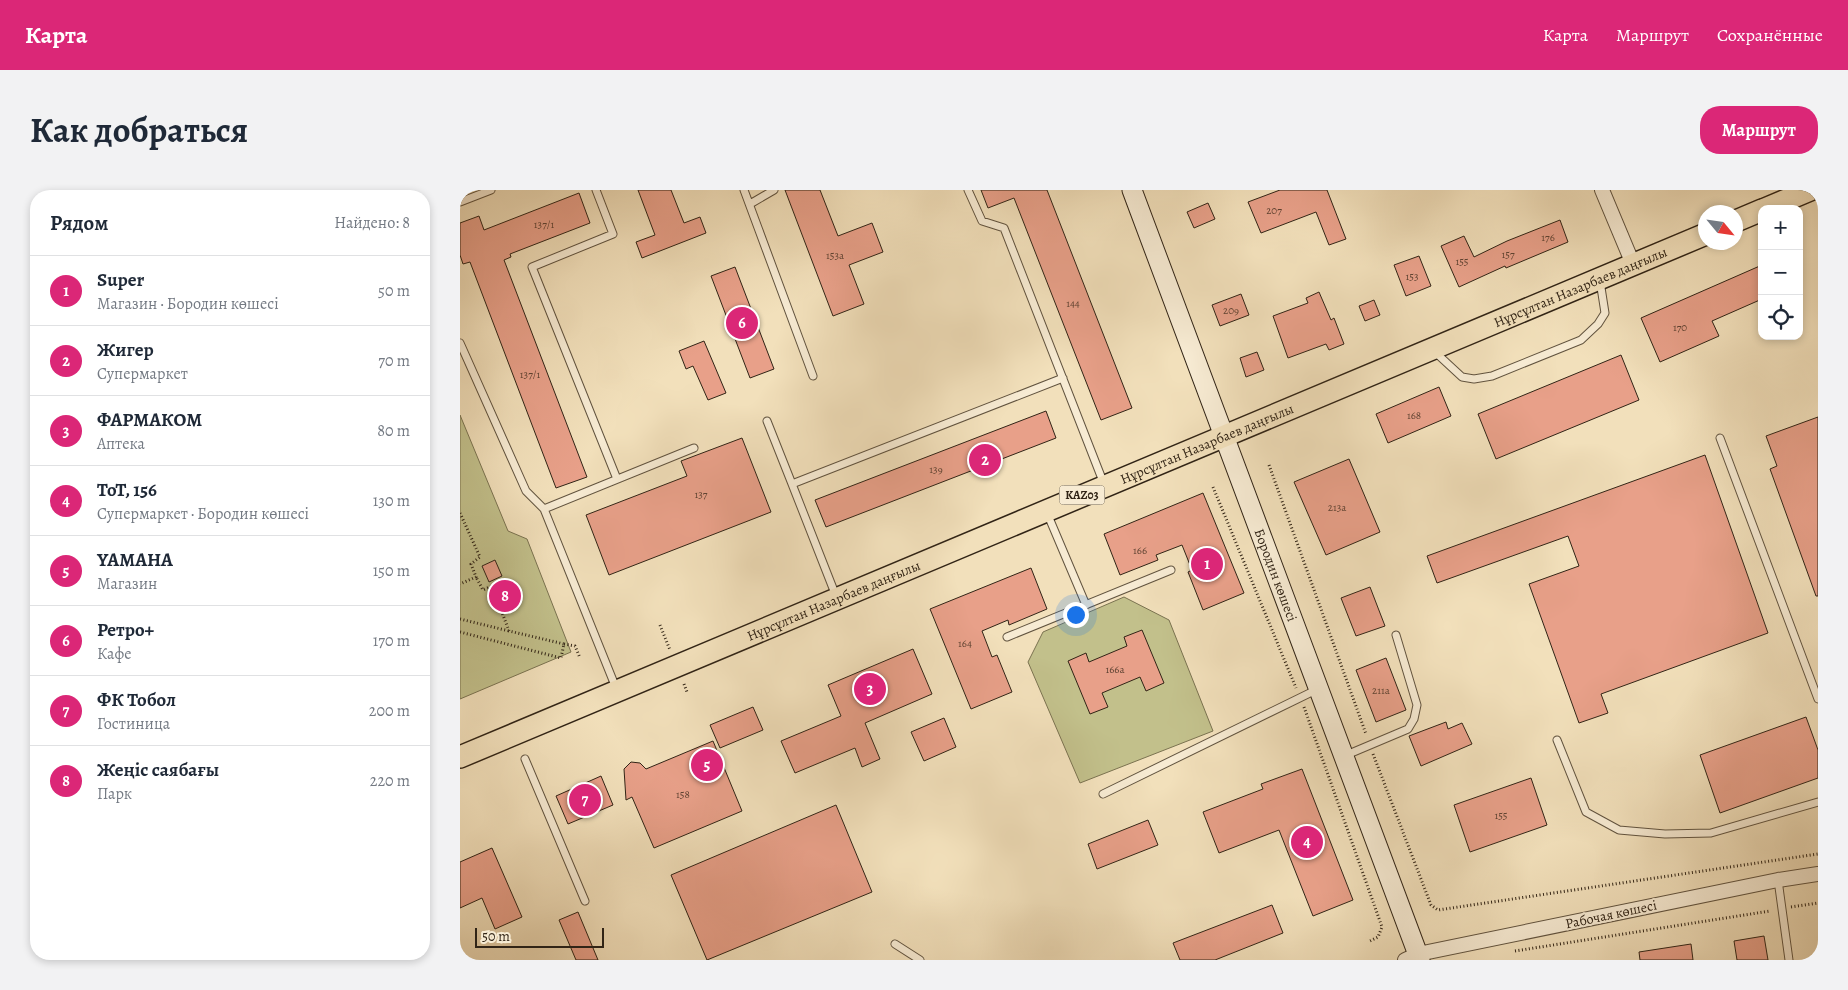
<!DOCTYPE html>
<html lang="ru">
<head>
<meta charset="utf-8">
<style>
  body { margin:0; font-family:Alegreya,serif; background:#f2f2f3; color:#1f2937 }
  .controls { position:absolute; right:15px; top:15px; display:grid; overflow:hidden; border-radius:10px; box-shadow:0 2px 8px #0003 }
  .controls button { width:45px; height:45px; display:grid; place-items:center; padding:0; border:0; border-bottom:1px solid #e0e1e3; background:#fff; color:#1f2937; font:25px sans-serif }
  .compass { position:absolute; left:1238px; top:15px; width:45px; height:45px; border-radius:50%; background:#fff; box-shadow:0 2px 8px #0003; rotate:119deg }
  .scale { position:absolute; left:15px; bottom:12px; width:129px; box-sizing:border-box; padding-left:5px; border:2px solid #312416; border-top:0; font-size:14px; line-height:18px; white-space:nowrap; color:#312416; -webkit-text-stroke:4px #f7ebd3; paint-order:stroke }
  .you { position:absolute; left:615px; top:424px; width:18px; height:18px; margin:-12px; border:4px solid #fff; border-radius:50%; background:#1a73e8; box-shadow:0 0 0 8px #1a73e833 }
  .badge { display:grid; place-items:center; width:32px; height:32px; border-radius:50%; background:#db2777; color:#fff; font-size:16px; font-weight:700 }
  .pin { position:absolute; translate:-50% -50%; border:2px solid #fff; box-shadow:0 1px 5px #0006 }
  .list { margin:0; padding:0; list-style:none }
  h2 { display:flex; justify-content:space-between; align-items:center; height:65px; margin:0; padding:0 20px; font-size:21px }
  h2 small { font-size:16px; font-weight:400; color:#747a83 }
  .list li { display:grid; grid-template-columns:32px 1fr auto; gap:15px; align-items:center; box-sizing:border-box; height:70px; padding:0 20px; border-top:1px solid #e0e1e3 }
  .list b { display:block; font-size:19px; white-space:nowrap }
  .list p { margin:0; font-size:16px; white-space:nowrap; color:#747a83 }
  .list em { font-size:16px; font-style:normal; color:#747a83 }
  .icon { flex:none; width:28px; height:28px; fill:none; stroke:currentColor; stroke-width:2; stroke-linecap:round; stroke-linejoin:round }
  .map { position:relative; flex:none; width:1358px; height:770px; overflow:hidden; border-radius:20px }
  header { display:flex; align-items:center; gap:30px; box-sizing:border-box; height:70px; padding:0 25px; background:#db2777; color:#fff }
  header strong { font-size:24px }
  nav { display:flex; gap:28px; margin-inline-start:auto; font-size:18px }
  .intro { display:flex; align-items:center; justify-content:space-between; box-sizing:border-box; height:120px; padding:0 30px }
  h1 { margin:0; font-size:35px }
  .button { padding:12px 22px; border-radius:20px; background:#db2777; color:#fff; font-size:18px; font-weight:700 }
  main { display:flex; gap:30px; padding:0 30px }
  aside { flex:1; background:#fff; border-radius:20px; box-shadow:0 2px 8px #0003 }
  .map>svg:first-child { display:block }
</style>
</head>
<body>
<header>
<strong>Карта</strong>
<nav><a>Карта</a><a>Маршрут</a><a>Сохранённые</a></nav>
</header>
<div class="intro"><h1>Как добраться</h1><a class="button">Маршрут</a></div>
<main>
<aside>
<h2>Рядом<small>Найдено: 8</small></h2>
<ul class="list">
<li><span class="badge">1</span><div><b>Super</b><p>Магазин · Бородин көшесі</p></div><em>50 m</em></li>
<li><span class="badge">2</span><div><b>Жигер</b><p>Супермаркет</p></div><em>70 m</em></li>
<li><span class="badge">3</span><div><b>ФАРМАКОМ</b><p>Аптека</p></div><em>80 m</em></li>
<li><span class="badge">4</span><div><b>ТоТ, 156</b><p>Супермаркет · Бородин көшесі</p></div><em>130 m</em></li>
<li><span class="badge">5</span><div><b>YAMAHA</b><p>Магазин</p></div><em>150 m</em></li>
<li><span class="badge">6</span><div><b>Ретро+</b><p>Кафе</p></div><em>170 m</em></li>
<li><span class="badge">7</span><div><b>ФК Тобол</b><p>Гостиница</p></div><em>200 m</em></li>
<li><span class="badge">8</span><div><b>Жеңіс саябағы</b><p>Парк</p></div><em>220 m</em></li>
</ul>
</aside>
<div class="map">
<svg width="1358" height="770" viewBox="0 0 1358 770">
  <rect width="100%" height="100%" fill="#f2e0bb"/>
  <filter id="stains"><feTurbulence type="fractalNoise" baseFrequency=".004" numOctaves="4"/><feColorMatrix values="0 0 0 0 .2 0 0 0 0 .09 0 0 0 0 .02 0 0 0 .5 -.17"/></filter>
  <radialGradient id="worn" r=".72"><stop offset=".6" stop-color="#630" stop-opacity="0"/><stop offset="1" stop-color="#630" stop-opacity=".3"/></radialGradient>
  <!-- green -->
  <path fill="#c2c08b" stroke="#7a7250" d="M 0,225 L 48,341 L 67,349 L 111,462 L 0,509 Z
    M 664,407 L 709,430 L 753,541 L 620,593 L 568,472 L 583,442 Z"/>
  <!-- building -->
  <path fill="#e8a089" stroke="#312416" d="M 178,0 L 211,0 L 224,33 L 240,27 L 246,43 L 182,68 L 176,52 L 195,45 Z
    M 325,0 L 360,0 L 378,46 L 412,33 L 423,62 L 389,75 L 404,114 L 373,126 Z
    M 521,0 L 587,0 L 672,218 L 641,230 L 554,8 L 528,18 Z
    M 820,0 L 867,0 L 886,49 L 869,55 L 856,22 L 801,43 L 788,12 Z
    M 119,3 L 130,33 L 50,64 L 51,67 L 44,70 L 127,287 L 96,298 L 10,72 L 3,74 L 0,65 L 0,33 L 19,26 L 24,40 Z
    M 748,13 L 755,29 L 734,38 L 727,22 Z
    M 1100,30 L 1108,52 L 1046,78 L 1045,76 L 999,97 L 981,56 L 1004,46 L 1014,67 L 1047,51 Z
    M 959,66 L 971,96 L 946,106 L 934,75 Z
    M 1302,75 L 1302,109 L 1252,131 L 1259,146 L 1200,172 L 1181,128 Z
    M 275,77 L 314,179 L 290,188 L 251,86 Z
    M 859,102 L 871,130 L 874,128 L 884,154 L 869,160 L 866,154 L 828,168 L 813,126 L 848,113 L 846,108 Z
    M 781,104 L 789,125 L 760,136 L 752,115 Z
    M 914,110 L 920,125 L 905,131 L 899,116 Z
    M 244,151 L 266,203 L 248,210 L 233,176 L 226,179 L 219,161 Z
    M 797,162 L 804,180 L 786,187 L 780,168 Z
    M 1161,165 L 1179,210 L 1036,269 L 1018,224 Z
    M 979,197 L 991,226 L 928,253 L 916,224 Z
    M 586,221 L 596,248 L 366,337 L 355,310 Z
    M 1358,227 L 1358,406 L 1356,406 L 1310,279 L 1317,276 L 1306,246 Z
    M 282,248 L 311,322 L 149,385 L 126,325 L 227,286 L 221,271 Z
    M 1245,265 L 1308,443 L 1141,504 L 1148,523 L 1119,533 L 1069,394 L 1119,376 L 1108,346 L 977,393 L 967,366 Z
    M 889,269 L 920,342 L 866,365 L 834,292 Z
    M 743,303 L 784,403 L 743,420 L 728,382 L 732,380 L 722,355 L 696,365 L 698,370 L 660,385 L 644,344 Z
    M 35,370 L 42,386 L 29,392 L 22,376 Z
    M 571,378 L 587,419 L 549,435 L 548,430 L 522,441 L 532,467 L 537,465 L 552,502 L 511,519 L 470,419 Z
    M 910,397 L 925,436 L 896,446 L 881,408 Z
    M 682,440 L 704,493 L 686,501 L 680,487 L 642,503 L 648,517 L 630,524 L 608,471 L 626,463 L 629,472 L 667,456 L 664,447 Z
    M 453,459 L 472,504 L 405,533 L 420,569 L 402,577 L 395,558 L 335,583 L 321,551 L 381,526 L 368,495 Z
    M 926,468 L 946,520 L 916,532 L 896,480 Z
    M 293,517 L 303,540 L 260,558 L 250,535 Z
    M 1346,527 L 1358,560 L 1358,588 L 1260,623 L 1240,565 Z
    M 484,528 L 496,557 L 464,571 L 451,542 Z
    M 986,532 L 988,539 L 1002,533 L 1012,554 L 961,576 L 949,546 Z
    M 253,551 L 282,621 L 194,658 L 172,607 L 166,610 L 164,579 L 171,572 L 180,573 L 186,579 Z
    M 842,579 L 893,710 L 853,726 L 819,640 L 759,663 L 743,622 L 803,599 L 801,594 Z
    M 141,586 L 153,615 L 108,634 L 96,606 Z
    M 1071,588 L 1087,635 L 1010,662 L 994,615 Z
    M 376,615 L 412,702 L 247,770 L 211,685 Z
    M 688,630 L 698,655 L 637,679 L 628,654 Z
    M 32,658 L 62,727 L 35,739 L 22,708 L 0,718 L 0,672 Z
    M 812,715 L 823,743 L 755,770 L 720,770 L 713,753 Z
    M 118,722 L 138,770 L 116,770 L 99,730 Z
    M 1304,746 L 1308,770 L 1277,770 L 1274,751 Z
    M 1231,754 L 1233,770 L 1180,770 L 1179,762 Z"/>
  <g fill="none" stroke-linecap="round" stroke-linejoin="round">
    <defs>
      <path id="lane" d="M 136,0 L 153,44 L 72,77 L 157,289
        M 284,0 L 353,186
        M 508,0 L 522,31 L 544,38 L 644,294
        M 0,12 L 31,0
        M 290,14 L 314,0
        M 0,153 L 66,301 L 84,319 L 156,498
        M 975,162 L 1002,187 L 1014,189 L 1032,186 L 1121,150 L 1138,134 L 1145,123 L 1140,91
        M 307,231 L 332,294
        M 1260,248 L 1358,509
        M 84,319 L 234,258
        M 587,323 L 626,415
        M 376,406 L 332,294 L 603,188
        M 547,447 L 711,380
        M 1097,550 L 1126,622 L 1159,640 L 1205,644 L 1251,643 L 1358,612
        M 884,566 L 948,539 L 954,529 L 957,515 L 936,445
        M 65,569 L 125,711
        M 643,604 L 858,499
        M 1318,690 L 1329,770
        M 435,754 L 460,770"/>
      <path id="street" d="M 1142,0 L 1173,74
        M 945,770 L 958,764 L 1318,690 L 1358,684"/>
      <g id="secondary">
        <path id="s1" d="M 672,0 L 960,770"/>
      </g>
      <g id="primary">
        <path d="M 1305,19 L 1350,0"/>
        <path d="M 1276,31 L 1302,20"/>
        <path id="s2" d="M 0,567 L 1246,44"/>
      </g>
    </defs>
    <!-- lane casing -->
    <use href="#lane" stroke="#61533f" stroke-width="9"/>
    <!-- street casing -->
    <use href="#street" stroke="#61533f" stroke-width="16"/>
    <!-- secondary casing -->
    <use href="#secondary" stroke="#312416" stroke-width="21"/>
    <!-- primary casing -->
    <use href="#primary" stroke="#312416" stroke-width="24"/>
    <!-- path -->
    <path stroke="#312416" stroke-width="3" stroke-dasharray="1 2.5" stroke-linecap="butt" d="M 809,275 L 906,544
      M 753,297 L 836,498
      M 0,323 L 20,367 L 11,374 L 16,387 L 0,394
      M 0,429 L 49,441
      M 200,435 L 210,460
      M 0,442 L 101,468 L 104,454 L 49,441 L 32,396 L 23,400 L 16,387
      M 104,454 L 115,456 L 120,468
      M 224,494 L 227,502
      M 844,517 L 922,737 L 918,747 L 908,752
      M 913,564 L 971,715 L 978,720 L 1358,664
      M 1331,717 L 1358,713
      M 1055,761 L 1310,721"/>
    <!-- lane -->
    <use href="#lane" stroke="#f7ebd3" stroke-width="7"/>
    <!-- street -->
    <use href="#street" stroke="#f7ebd3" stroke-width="14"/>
    <!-- secondary -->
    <use href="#secondary" stroke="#f7ebd3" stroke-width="19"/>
    <!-- primary -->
    <use href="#primary" stroke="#f2e0bb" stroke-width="21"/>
  </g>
  <g text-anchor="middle" stroke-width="4" stroke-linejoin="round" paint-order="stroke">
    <!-- number labels -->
    <g font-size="11" fill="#5f4333">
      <text x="814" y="24">207</text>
      <text x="84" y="38">137/1</text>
      <text x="1088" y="51">176</text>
      <text x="1048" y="68">157</text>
      <text x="375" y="69">153а</text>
      <text x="1002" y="75">155</text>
      <text x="952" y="90">153</text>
      <text x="613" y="117">144</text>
      <text x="771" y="124">209</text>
      <text x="1220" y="141">170</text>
      <text x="70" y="188">137/1</text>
      <text x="954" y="229">168</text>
      <text x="476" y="283">139</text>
      <text x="241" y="308">137</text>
      <text x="877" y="321">213а</text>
      <text x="680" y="364">166</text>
      <text x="505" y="457">164</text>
      <text x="655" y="483">166а</text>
      <text x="921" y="504">211а</text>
      <text x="223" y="608">158</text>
      <text x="1041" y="629">155</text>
    </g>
    <!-- shield labels -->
    <rect fill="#f7ebd3" stroke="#6c604f" stroke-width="1" x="599.5" y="295.5" width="45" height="19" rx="4"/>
    <g font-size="12" font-weight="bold" fill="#312416">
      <text x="622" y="309">KАZ03</text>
    </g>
    <!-- street labels -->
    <g font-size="14" fill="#312416" stroke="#f7ebd3">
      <text dy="5" stroke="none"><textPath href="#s2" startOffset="1215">Нұрсұлтан Назарбаев даңғылы</textPath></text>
      <text dy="5" stroke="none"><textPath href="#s2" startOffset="810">Нұрсұлтан Назарбаев даңғылы</textPath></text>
      <text dy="5" stroke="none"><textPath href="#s1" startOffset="411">Бородин көшесі</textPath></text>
      <text dy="5" stroke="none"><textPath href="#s2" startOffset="405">Нұрсұлтан Назарбаев даңғылы</textPath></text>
      <text transform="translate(1151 724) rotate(-12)" y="5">Рабочая көшесі</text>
    </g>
  </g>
  <rect width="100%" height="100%" filter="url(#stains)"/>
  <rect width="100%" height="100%" fill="url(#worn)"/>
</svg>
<div class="controls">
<button>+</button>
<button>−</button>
<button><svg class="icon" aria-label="locate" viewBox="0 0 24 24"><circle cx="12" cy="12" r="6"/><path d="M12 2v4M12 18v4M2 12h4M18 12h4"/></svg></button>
</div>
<svg class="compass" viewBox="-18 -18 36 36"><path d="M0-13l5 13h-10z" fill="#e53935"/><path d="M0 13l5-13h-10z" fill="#747a83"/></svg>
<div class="scale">50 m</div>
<div class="you"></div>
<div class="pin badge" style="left:747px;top:374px">1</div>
<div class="pin badge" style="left:525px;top:270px">2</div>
<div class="pin badge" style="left:410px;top:499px">3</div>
<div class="pin badge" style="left:847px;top:652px">4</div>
<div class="pin badge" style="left:247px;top:575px">5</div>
<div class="pin badge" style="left:282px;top:133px">6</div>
<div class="pin badge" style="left:125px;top:610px">7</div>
<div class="pin badge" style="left:45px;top:406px">8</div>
</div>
</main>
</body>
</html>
